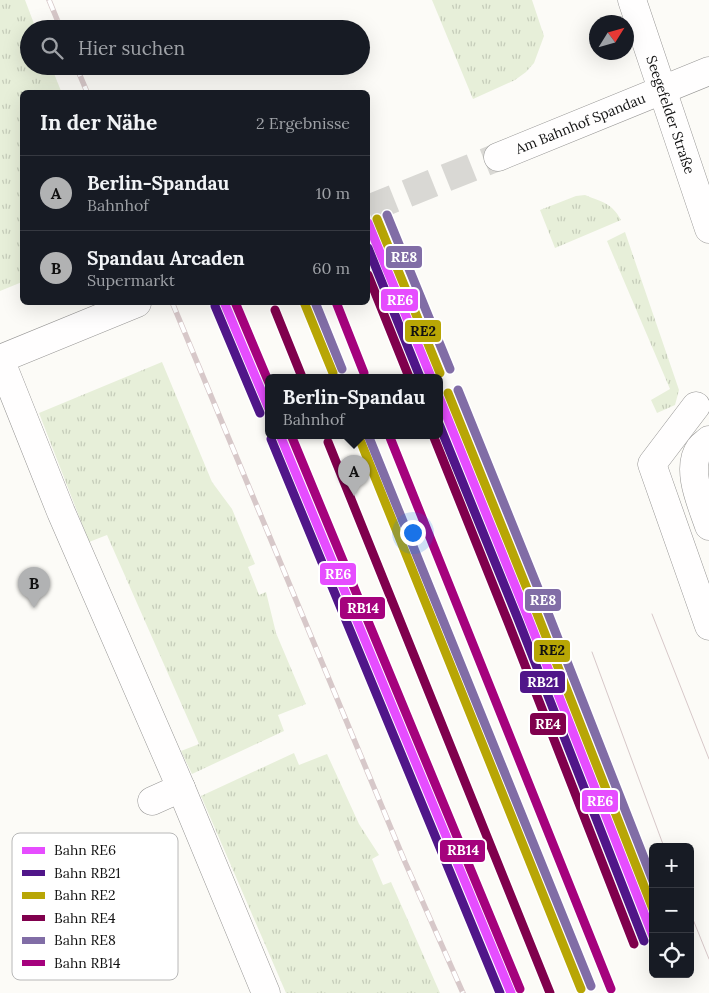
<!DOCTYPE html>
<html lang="de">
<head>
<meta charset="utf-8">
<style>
  body { margin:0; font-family:Lora,serif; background:#242831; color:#f1f3f6 }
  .controls { position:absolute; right:15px; bottom:15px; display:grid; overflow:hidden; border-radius:8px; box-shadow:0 5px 20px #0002 }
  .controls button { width:45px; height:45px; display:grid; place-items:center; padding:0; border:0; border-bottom:1px solid #363941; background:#171b24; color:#f1f3f6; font:25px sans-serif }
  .compass { position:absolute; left:589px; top:15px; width:45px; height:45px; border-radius:50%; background:#171b24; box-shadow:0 5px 20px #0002; rotate:53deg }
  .you { position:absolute; left:412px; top:532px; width:18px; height:18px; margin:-12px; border:4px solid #fff; border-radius:50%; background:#1a73e8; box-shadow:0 0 0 8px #1a73e833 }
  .badge { display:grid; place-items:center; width:32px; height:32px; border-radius:50%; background:#b1b2b3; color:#111; font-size:16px; font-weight:700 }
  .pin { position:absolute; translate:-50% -41px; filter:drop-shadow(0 1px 2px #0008) }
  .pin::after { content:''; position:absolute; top:26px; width:18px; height:15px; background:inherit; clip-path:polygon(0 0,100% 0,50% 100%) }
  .popup { position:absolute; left:265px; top:374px; width:178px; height:65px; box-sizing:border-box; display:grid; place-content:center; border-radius:8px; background:#171b24; filter:drop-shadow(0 1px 4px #0005); font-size:16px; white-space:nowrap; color:#9ea1a6 }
  .popup b { font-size:19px; color:#f1f3f6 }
  .popup::after { content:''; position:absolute; left:50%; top:100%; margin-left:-10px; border:10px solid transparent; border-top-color:#171b24 }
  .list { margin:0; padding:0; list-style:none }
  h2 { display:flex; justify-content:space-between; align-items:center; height:65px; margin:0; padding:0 20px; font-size:21px }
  h2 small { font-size:16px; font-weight:400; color:#9ea1a6 }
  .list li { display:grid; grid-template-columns:32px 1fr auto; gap:15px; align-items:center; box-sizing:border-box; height:75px; padding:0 20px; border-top:1px solid #363941 }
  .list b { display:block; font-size:19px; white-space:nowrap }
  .list p { margin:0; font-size:16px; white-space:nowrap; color:#9ea1a6 }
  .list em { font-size:16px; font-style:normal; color:#9ea1a6 }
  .icon { flex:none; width:28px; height:28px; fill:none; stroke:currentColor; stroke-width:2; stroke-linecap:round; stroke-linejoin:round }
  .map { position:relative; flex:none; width:709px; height:993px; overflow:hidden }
  .search { position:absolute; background:#171b24; box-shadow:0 5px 20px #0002; left:20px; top:20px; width:350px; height:55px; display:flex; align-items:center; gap:12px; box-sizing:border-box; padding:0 18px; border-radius:28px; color:#9ea1a6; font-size:19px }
  .panel { position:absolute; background:#171b24; box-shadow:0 5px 20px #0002; left:20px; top:90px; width:350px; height:215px; border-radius:8px }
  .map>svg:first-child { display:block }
</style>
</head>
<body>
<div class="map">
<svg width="709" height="993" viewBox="0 0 709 993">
  <defs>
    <pattern id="grass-tufts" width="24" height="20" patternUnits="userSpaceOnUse" patternTransform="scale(1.25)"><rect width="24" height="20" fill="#e7efd9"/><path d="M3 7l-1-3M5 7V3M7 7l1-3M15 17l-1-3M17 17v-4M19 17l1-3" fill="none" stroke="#c5ccb9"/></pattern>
  </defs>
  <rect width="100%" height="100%" fill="#fcfbf7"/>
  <!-- grass -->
  <path fill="url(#grass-tufts)" d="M 0,0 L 25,0 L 36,29 L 29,29 L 29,66 L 51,66 L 61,91 L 61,92 L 22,92 L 22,282 L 0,291 Z
    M 432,0 L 532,0 L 544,36 L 534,63 L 526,72 L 515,80 L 473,99 Z
    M 585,195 C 602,202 612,203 621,220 L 555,248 L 540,210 L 576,196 Z
    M 625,232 L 679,390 L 675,405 L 657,413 L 651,400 L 670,389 L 607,241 Z
    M 162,362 L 212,482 L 232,509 L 255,564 L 248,567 L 259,595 L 266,592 L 276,633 L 306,704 L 278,715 L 284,731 L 192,774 L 181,751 L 199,744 L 107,535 L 89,542 L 39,413 Z
    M 294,753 L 299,765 L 327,754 L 359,824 L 379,855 L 372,859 L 383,885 L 391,882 L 440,993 L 286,993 L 201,796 Z"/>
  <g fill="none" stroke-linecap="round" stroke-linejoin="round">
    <!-- minor-tunnel -->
    <path stroke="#d9d8d4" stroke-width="28" stroke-dasharray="28 14" stroke-linecap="butt" d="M 368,209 L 498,157"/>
    <defs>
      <g id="minor">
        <path id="s1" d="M 632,0 L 709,229"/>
        <path id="s2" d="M 498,157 L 709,71"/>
        <path d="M 0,359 L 61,512 L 181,788 L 266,993"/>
        <path d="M 0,359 L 137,303"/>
        <path d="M 696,406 L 652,464 L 709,626"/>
        <path d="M 709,440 C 706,443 702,445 700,448 C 685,469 702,505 709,526"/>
        <path d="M 152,801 L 181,788"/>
      </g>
    </defs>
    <!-- minor casing -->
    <use href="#minor" stroke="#979695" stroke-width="29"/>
    <!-- minor -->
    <use href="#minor" stroke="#fffefe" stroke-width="28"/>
    <!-- tram -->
    <path stroke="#d7c8c9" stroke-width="1" d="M 652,614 L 709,759
      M 592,652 L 664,847
      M 690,912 L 709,959"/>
    <defs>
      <path id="rail" d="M 49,0 L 61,29
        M 76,66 L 87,92
        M 172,302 L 405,862 L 463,993"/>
    </defs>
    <!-- rail casing -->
    <use href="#rail" stroke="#d7c8c9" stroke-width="5.5"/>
    <!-- rail -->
    <use href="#rail" stroke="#fff" stroke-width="4" stroke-dasharray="11" stroke-linecap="butt"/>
    <defs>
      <path id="rail-1" d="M 368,223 L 431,377
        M 224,302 L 269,409
        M 439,397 L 527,615 L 653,936
        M 280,435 L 511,993"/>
      <path id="rail-2" d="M 368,248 L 420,377
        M 215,306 L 260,413
        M 439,424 L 518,619 L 644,941
        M 271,439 L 500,993"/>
      <path id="rail-3" d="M 377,219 L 440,373
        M 304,302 L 333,373
        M 448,393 L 536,611 L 653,909
        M 358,435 L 581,989"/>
      <path id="rail-4" d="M 368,275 L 409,377
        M 275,310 L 302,377
        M 433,435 L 508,622 L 634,944
        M 328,442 L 550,993"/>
      <path id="rail-5" d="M 387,215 L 450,369
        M 315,302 L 342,369
        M 458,390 L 546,608 L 653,881
        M 368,435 L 591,986"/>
      <path id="rail-6" d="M 235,302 L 269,383
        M 336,302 L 364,373
        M 291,435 L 520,989
        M 389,435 L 611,989"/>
    </defs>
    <!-- rail-1 casing -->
    <use href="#rail-1" stroke="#fff" stroke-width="12"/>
    <!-- rail-2 casing -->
    <use href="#rail-2" stroke="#fff" stroke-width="12"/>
    <!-- rail-3 casing -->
    <use href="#rail-3" stroke="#fff" stroke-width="12"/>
    <!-- rail-4 casing -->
    <use href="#rail-4" stroke="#fff" stroke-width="12"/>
    <!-- rail-5 casing -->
    <use href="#rail-5" stroke="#fff" stroke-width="12"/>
    <!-- rail-6 casing -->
    <use href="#rail-6" stroke="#fff" stroke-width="12"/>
    <!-- rail-1 -->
    <use href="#rail-1" stroke="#e64dff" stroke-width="9"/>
    <!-- rail-2 -->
    <use href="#rail-2" stroke="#501689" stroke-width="9"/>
    <!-- rail-3 -->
    <use href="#rail-3" stroke="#b8a605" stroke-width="9"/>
    <!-- rail-4 -->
    <use href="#rail-4" stroke="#80004d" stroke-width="9"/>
    <!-- rail-5 -->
    <use href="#rail-5" stroke="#816da6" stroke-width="9"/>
    <!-- rail-6 -->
    <use href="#rail-6" stroke="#a5027d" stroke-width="9"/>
  </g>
  <g text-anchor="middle" stroke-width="5" stroke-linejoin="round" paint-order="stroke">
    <!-- street labels -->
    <g font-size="14" fill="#111" stroke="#fff">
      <text dy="5" stroke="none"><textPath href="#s1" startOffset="121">Seegefelder Straße</textPath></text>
      <text dy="5" stroke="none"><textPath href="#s2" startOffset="89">Am Bahnhof Spandau</textPath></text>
    </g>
  </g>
  <!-- legend -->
  <rect x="12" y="833" width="166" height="147" rx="8" fill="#fff" stroke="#b8b8b8" stroke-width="1"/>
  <rect x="22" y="847" width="23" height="7" fill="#e64dff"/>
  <rect x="22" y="870" width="23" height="6" fill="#501689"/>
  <rect x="22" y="892" width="23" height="7" fill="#b8a605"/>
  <rect x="22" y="915" width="23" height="6" fill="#80004d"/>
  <rect x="22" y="937" width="23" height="7" fill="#816da6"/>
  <rect x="22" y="960" width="23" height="6" fill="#a5027d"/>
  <g font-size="14" fill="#111">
    <text x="54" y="855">Bahn RE6</text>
    <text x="54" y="878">Bahn RB21</text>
    <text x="54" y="900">Bahn RE2</text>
    <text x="54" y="923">Bahn RE4</text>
    <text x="54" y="945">Bahn RE8</text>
    <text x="54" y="968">Bahn RB14</text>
  </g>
  <g stroke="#fff" stroke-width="2">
    <rect x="385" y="245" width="38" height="24" rx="5" fill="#816da6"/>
    <rect x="380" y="288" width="39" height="24" rx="5" fill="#e64dff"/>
    <rect x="404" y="319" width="38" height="24" rx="5" fill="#b8a605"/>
    <rect x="319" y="562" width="38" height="24" rx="5" fill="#e64dff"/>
    <rect x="524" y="588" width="38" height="24" rx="5" fill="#816da6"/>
    <rect x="339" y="596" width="47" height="24" rx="5" fill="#a5027d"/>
    <rect x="533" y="639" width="38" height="24" rx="5" fill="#b8a605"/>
    <rect x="519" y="670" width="47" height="24" rx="5" fill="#501689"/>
    <rect x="529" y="712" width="38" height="24" rx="5" fill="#80004d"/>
    <rect x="581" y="789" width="38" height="24" rx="5" fill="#e64dff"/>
    <rect x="439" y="839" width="47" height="24" rx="5" fill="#a5027d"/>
  </g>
  <g font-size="14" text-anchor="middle" font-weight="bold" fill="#fff">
    <text x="404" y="262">RE8</text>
    <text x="400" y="305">RE6</text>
    <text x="338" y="579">RE6</text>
    <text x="543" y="605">RE8</text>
    <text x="363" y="613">RB14</text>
    <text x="543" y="687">RB21</text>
    <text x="548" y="729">RE4</text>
    <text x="600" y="806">RE6</text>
    <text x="463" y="855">RB14</text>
  </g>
  <g font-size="14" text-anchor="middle" font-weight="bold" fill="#111">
    <text x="423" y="336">RE2</text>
    <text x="552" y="655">RE2</text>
  </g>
</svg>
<div class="controls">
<button>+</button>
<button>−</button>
<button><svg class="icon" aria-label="locate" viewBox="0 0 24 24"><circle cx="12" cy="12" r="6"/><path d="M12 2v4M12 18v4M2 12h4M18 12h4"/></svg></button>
</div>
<svg class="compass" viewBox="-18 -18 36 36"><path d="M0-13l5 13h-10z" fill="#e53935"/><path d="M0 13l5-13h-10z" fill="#9ea1a6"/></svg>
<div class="you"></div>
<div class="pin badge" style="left:354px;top:496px">A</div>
<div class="popup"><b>Berlin-Spandau</b>Bahnhof</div>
<div class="pin badge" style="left:34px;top:608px">B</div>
<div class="search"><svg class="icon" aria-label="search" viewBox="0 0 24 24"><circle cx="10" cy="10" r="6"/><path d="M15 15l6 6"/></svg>Hier suchen</div>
<section class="panel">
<h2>In der Nähe<small>2 Ergebnisse</small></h2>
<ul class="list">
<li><span class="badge">A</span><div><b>Berlin-Spandau</b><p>Bahnhof</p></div><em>10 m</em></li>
<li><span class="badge">B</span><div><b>Spandau Arcaden</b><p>Supermarkt</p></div><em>60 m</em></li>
</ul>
</section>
</div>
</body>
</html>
